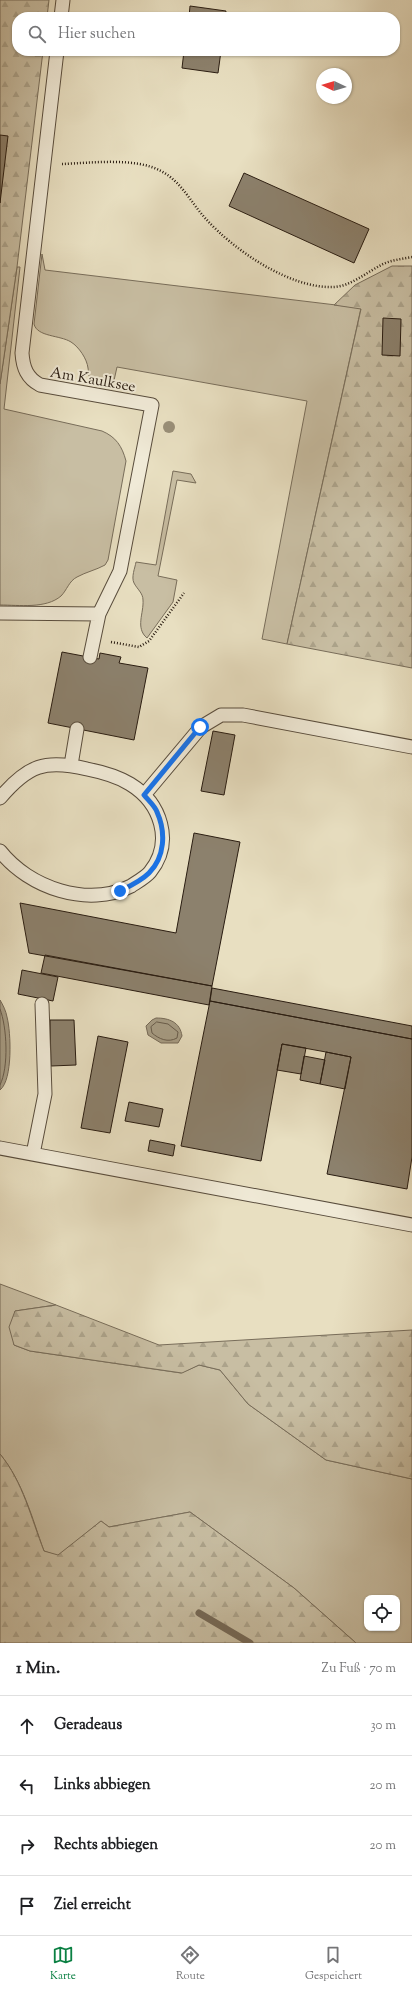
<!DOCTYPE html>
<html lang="de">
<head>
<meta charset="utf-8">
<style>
  body { margin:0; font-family:"Sorts Mill Goudy",serif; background:#f6f6f6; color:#202124 }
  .controls { position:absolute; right:12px; bottom:12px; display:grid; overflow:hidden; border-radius:8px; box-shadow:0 1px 3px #0004 }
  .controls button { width:36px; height:36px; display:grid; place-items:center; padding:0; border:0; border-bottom:1px solid #e0e0e0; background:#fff; color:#202124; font:20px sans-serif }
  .compass { position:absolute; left:316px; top:68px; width:36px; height:36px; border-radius:50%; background:#fff; box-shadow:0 1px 3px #0004; rotate:274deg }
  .stop { position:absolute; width:12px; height:12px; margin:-9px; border:3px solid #1a73e8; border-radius:50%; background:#fff }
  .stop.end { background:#1a73e8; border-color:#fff; box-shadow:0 1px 4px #0008 }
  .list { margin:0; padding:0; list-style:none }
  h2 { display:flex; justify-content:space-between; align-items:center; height:52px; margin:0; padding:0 16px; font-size:17px }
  h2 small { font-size:13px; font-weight:400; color:#757577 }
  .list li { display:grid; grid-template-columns:26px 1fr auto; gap:12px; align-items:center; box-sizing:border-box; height:60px; padding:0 16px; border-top:1px solid #e0e0e0 }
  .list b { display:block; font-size:15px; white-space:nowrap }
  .list em { font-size:13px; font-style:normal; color:#757577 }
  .icon { flex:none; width:22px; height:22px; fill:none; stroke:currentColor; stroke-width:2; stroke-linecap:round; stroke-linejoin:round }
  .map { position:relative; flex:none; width:412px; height:1643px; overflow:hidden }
  .search { position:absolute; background:#fff; box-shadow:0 1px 3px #0004; left:12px; right:12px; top:12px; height:44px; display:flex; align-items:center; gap:10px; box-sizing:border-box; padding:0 14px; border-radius:16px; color:#757577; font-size:15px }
  .sheet { height:292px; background:#fff }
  nav { display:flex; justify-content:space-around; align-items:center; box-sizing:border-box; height:56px; border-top:1px solid #e0e0e0; background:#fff; font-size:11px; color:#757577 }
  nav a { display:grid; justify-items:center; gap:2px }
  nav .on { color:#0b8043 }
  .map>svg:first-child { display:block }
</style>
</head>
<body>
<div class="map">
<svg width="412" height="1643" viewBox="0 0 412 1643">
  <defs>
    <pattern id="forest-firs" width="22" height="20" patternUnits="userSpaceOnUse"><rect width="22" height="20" fill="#c8bea3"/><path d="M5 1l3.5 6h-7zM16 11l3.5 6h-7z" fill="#aca38b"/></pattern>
  </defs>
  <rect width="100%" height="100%" fill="#e8dfc1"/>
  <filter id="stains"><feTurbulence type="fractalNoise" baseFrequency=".005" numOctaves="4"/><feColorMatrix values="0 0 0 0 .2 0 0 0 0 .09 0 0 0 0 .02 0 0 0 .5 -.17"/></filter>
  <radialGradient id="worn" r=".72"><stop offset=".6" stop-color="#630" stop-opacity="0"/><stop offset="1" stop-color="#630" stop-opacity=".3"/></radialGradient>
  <!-- grass -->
  <path fill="#c8bea3" stroke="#786d5a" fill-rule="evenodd" d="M 42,254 L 45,270 L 361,308 L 287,644 L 262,639 L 307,401 L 117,367 L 113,385 L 91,380 C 88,376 89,373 88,368 C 87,359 79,347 71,342 C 60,335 37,337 34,324 Z
    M 17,267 L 20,267 L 4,409 L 102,431 C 116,437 122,446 126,461 L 108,560 L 105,565 C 96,570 86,572 77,577 C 69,581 67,590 61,596 C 46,609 19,605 0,605 L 0,384 Z
    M 173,471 L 191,474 L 196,483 L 177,480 L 158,576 L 177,580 L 173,602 L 147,638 C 135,628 144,613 143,600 C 143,593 137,589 134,583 C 131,577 135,568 136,562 L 156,565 Z
    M 0,1284 L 56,1305 L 15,1311 L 14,1345 L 30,1351 L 181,1373 L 199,1365 L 220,1370 L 248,1404 L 326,1460 L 412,1479 L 412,1643 L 356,1643 L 294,1588 L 190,1512 L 109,1527 L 101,1521 L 58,1556 L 44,1551 C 32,1518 23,1482 0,1454 ZM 367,1598 L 397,1598 L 397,1628 L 367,1628 Z"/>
  <!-- forest -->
  <path fill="url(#forest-firs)" stroke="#786d5a" d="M 0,0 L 49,0 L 47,17 L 17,17 L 17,51 L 43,51 L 17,267 L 0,384 Z
    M 392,266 L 412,266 L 412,668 L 287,644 L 361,309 L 334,305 L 355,285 Z
    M 56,1305 L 159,1345 L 412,1330 L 412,1479 L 326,1460 L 248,1404 L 220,1370 L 199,1365 L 182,1373 L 30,1351 L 14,1345 L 9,1327 L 15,1311 Z
    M 0,1454 C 23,1482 31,1518 44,1551 L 58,1555 L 101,1521 L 109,1527 L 190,1512 L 294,1588 L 356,1643 L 0,1643 Z"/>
  <!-- water -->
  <path fill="#a79d85" stroke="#756957" d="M 0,1000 C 3,1005 6,1011 7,1017 C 11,1032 13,1080 0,1090 Z
    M 156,1018 C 169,1018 180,1022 182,1036 L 178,1043 L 161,1043 L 148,1035 L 146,1026 L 152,1020 Z"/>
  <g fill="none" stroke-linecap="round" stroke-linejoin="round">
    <!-- shore -->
    <path stroke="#685c4b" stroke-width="1" d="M 0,1009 C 7,1027 9,1067 0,1085
      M 157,1022 L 168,1024 L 178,1032 L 177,1038 C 168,1043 159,1039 152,1033 L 151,1027 Z"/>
    <!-- stream -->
    <path stroke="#756957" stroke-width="7" d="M 199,1613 L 250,1643"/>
  </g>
  <!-- building -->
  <path fill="#8c816d" stroke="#291c11" d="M 190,6 L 226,11 L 225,17 L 189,17 Z
    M 184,51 L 221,51 L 218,73 L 182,68 Z
    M 0,135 L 8,136 L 0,203 Z
    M 244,173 L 369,229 L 354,263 L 229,206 Z
    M 383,318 L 401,319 L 400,356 L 382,355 Z
    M 62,652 L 99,659 L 100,653 L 121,657 L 119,663 L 148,668 L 134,740 L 48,723 Z
    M 213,731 L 235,735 L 224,795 L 201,791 Z
    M 194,833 L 240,842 L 212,986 L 29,953 L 20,903 L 176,933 Z
    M 45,955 L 212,986 L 209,1005 L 41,973 Z
    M 22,970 L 58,977 L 53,1001 L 18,994 Z
    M 212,988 L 412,1026 L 412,1039 L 210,1001 Z
    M 210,1001 L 412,1039 L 412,1157 L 407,1189 L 327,1174 L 351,1057 L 326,1052 L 282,1044 L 261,1161 L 181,1146 Z
    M 50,1020 L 74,1020 L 76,1065 L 51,1066 Z
    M 98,1036 L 128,1042 L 110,1133 L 81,1128 Z
    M 282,1044 L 306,1048 L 301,1074 L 277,1070 Z
    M 326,1052 L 351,1057 L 345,1089 L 320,1084 Z
    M 304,1056 L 325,1060 L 320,1084 L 300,1080 Z
    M 129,1102 L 163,1109 L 159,1127 L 125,1121 Z
    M 150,1140 L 175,1145 L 173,1156 L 148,1151 Z"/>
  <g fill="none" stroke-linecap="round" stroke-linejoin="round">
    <defs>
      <path id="lane" d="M 61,17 L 63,0
        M 57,51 L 22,353 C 23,368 27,378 40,385 L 152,405 L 120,571 L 99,614 L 90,657
        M 0,613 L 99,614
        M 71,765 L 77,729
        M 144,795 L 201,727 L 221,715 L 243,715 L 412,747
        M 0,798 C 28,765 45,759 87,769 C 102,772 117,776 130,784 C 161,803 174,842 150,872 C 146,877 137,882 131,886 C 88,908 29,888 0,851
        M 0,1148 L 412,1225
        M 33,1154 L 45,1094 L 42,1004"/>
    </defs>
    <!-- lane casing -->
    <use href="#lane" stroke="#594d3d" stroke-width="15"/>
    <!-- path -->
    <path stroke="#291c11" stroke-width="2.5" stroke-dasharray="1 2" stroke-linecap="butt" d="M 62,164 C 91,163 135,157 161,171 C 182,182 191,203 206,219 C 234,250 290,289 334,287 C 351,286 367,272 383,264 C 392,260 402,259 412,257
      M 111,642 L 139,647 L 149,641 L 184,593"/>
    <!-- lane -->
    <use href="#lane" stroke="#f0ead7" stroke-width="13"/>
  </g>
  <!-- trees -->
  <circle fill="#998f78" cx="169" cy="427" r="6"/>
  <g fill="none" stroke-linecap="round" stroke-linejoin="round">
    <!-- route -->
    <path stroke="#1a73e8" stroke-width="5" d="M 120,891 C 130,886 141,881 149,873 C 165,857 166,832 157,812 C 155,806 148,800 144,795 L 200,727"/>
  </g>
  <g text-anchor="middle" stroke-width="4" stroke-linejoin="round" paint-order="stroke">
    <!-- street labels -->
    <g font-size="15" fill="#291c11" stroke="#f0ead7">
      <text transform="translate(93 379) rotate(10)" y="5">Am Kaulksee</text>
    </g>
  </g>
  <rect width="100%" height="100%" filter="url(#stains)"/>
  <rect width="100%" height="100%" fill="url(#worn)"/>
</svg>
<div class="controls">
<button><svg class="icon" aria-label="locate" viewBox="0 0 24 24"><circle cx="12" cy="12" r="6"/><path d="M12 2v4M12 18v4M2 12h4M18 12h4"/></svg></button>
</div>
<svg class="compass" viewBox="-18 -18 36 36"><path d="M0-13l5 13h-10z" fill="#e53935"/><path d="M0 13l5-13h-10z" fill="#757577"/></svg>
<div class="stop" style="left:200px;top:727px"></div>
<div class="stop end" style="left:120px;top:891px"></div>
<div class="search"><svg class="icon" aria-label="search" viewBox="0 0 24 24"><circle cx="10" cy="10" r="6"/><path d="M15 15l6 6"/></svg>Hier suchen</div>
</div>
<section class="sheet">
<h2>1 Min.<small>Zu Fuß · 70 m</small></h2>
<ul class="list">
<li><svg class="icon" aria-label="ahead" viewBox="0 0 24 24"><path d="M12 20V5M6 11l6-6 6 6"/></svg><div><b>Geradeaus</b></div><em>30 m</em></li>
<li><svg class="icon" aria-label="left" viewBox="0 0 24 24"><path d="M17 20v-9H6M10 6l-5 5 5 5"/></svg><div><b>Links abbiegen</b></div><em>20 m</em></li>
<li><svg class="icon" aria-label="right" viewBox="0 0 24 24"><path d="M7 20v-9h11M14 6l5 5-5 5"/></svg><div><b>Rechts abbiegen</b></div><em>20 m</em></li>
<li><svg class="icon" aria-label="arrive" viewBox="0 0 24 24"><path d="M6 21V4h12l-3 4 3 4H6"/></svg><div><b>Ziel erreicht</b></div></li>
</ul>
</section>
<nav>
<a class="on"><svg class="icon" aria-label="map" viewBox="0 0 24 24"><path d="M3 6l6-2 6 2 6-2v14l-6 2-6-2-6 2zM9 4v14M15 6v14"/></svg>Karte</a>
<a><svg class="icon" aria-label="directions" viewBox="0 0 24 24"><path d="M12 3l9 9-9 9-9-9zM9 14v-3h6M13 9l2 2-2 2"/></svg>Route</a>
<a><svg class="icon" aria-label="saved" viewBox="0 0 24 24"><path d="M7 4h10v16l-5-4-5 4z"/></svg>Gespeichert</a>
</nav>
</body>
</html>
